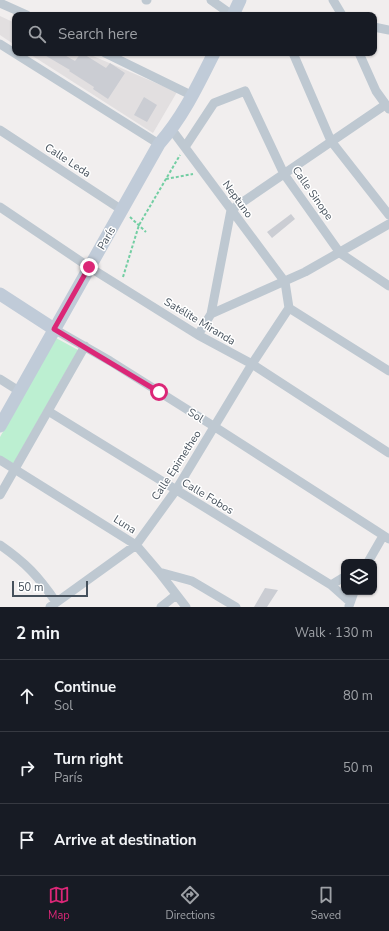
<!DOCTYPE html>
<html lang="en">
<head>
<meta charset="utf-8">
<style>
  body { margin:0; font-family:"Nunito Sans",sans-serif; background:#20242c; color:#f1f3f6 }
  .controls { position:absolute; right:12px; bottom:12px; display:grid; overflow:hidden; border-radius:8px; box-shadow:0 1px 3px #0004 }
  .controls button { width:36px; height:36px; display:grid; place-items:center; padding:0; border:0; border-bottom:1px solid #363941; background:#171b24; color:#f1f3f6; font:20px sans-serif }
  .scale { position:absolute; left:12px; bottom:10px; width:76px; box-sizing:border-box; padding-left:4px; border:2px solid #46515c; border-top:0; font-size:11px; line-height:14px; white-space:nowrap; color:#46515c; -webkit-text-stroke:3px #fff; paint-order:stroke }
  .stop { position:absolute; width:12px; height:12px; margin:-9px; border:3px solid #db2777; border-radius:50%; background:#fff }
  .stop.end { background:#db2777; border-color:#fff; box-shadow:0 1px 4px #0008 }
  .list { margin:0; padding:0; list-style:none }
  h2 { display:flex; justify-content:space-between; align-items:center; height:52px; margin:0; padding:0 16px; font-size:17px }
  h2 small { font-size:13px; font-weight:400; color:#9ea1a6 }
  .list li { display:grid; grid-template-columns:26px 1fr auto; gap:12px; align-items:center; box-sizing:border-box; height:72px; padding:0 16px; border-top:1px solid #363941 }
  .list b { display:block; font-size:15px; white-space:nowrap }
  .list p { margin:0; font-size:13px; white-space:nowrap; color:#9ea1a6 }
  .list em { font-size:13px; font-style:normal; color:#9ea1a6 }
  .icon { flex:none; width:22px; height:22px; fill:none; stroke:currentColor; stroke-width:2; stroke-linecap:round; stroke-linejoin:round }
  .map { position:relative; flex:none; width:389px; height:607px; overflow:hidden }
  .search { position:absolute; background:#171b24; box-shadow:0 1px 3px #0004; left:12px; right:12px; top:12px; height:44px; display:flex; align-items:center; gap:10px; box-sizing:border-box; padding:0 14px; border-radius:8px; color:#9ea1a6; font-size:15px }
  .sheet { height:268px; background:#171b24 }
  nav { display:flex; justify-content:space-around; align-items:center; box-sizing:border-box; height:56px; border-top:1px solid #363941; background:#171b24; font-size:11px; color:#9ea1a6 }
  nav a { display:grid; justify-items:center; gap:2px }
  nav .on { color:#db2777 }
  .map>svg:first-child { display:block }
</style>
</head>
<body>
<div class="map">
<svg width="389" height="607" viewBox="0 0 389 607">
  <rect width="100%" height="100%" fill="#f1eeee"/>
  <!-- education -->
  <path fill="#e2dfe0" d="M 0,16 L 15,23 L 15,45 L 0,35 Z
    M 28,53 L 86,53 L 177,92 L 153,133 Z"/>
  <!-- green -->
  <path fill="#bcefd1" d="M 56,338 L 78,350 L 13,464 L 0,456 L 0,437 Z"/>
  <!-- building -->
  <path fill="#cbcdd3" d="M 41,53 L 61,53 L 75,61 L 81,53 L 82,53 L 106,68 L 110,63 L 125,73 L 108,99 L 93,89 L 94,87 L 69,71 L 70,70 Z
    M 144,97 L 157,105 L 147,122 L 134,115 Z
    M 291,214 L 295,219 L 272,238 L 267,232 Z
    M 265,588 L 278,590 L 267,607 L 254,607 Z"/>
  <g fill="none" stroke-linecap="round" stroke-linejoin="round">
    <!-- path -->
    <path stroke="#73cea3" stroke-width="2" stroke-dasharray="3 2" stroke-linecap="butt" d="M 166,179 L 193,174
      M 130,217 L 146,232
      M 123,277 L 139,225 L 180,155"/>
    <!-- street -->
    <path stroke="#bec8d1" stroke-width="9" d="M 146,0 L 147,0
      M 211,0 L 232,15
      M 333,0 L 342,15
      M 0,3 L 27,15
      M 374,27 L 389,30
      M 0,44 L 159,144
      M 105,53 L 193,96
      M 293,53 L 331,141 L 389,215
      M 359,53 L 376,91 L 389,109
      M 0,130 L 122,210
      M 172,130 L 285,282 L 289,308 L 389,371
      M 185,147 L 214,103 L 245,91 L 284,174 L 340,253 L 389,286
      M 0,207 L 89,267 L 198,335 L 252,364 L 389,453
      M 211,314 L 231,210 L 385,105
      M 54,329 L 110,361 L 215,427 L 389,539
      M 198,335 L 211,314 L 305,272 L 389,224
      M 0,379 L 19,391
      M 48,411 L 331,585 L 349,601
      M 0,460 L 136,545 L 159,572 L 192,581 L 236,607
      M 0,495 L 85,346
      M 0,545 C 26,563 38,576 56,602
      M 368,562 L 383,536
      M 159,572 L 186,607
      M 331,585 L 344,577
      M 349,606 L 354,592
      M 50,607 L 136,545 L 176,490 L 252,364 L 289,308
      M 161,607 L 176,595"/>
    <!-- secondary -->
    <path stroke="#c0cbd8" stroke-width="13" d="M 233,15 L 240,0
      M 0,294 L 54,329
      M 0,426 L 159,144 C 183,117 198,85 214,53"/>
  </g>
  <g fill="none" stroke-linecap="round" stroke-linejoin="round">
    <!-- route -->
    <path stroke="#db2777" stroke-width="5" d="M 89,267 L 54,329 L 159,392"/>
  </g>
  <g text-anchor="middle" stroke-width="3" stroke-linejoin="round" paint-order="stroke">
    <!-- street labels -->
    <g font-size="11" fill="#46515c" stroke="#fff">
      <text transform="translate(68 160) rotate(33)" y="4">Calle Leda</text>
      <text transform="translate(313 193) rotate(55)" y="4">Calle Sinope</text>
      <text transform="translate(238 199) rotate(54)" y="4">Neptuno</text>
      <text transform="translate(106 238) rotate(-60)" y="4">París</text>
      <text transform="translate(200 321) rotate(31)" y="4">Satélite Miranda</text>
      <text transform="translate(196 415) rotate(32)" y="4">Sol</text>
      <text transform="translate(176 465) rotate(-57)" y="4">Calle Epimetheo</text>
      <text transform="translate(208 496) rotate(31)" y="4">Calle Fobos</text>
      <text transform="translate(125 524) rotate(32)" y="4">Luna</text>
    </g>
  </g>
</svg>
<div class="controls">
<button><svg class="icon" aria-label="layers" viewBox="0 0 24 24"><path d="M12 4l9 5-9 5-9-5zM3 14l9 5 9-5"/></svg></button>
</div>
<div class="scale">50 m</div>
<div class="stop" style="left:159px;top:392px"></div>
<div class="stop end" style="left:89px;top:267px"></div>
<div class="search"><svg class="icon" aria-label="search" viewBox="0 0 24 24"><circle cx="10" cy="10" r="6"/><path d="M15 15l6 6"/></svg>Search here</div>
</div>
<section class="sheet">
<h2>2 min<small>Walk · 130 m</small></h2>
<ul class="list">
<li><svg class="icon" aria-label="ahead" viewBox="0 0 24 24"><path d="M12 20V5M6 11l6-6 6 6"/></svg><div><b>Continue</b><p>Sol</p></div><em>80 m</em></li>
<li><svg class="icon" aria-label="right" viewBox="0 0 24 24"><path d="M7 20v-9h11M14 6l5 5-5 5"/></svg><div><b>Turn right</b><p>París</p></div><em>50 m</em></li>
<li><svg class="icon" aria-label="arrive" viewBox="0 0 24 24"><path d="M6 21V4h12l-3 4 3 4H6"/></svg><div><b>Arrive at destination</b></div></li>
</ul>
</section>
<nav>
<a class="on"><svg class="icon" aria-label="map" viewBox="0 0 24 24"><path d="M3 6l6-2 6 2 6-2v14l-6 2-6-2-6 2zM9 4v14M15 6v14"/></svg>Map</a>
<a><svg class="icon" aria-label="directions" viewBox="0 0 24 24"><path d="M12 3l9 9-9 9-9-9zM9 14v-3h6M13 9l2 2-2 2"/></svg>Directions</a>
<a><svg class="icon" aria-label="saved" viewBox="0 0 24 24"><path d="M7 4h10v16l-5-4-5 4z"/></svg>Saved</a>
</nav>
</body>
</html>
